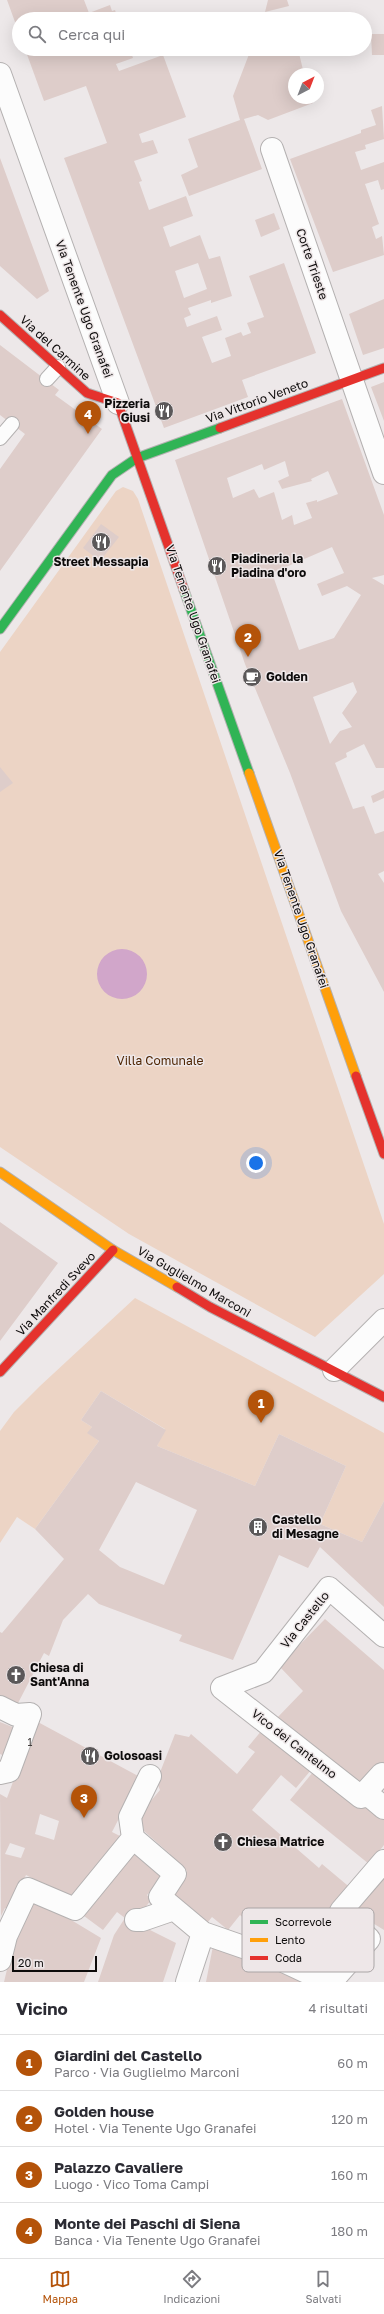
<!DOCTYPE html>
<html lang="it">
<head>
<meta charset="utf-8">
<style>
  body { margin:0; font-family:"Golos Text",sans-serif; background:#f2f2f3; color:#2b2b33 }
  .compass { position:absolute; left:288px; top:68px; width:36px; height:36px; border-radius:50%; background:#fff; box-shadow:0 4px 16px #0002; rotate:42deg }
  .scale { position:absolute; left:12px; bottom:10px; width:85px; box-sizing:border-box; padding-left:4px; border:2px solid #0d0b0b; border-top:0; font-size:11px; line-height:14px; white-space:nowrap; color:#0d0b0b; -webkit-text-stroke:3px #eee7e8; paint-order:stroke }
  .you { position:absolute; left:256px; top:1163px; width:14px; height:14px; margin:-10px; border:3px solid #fff; border-radius:50%; background:#1a73e8; box-shadow:0 0 0 6px #1a73e833 }
  .badge { display:grid; place-items:center; width:26px; height:26px; border-radius:50%; background:#b45309; color:#fff; font-size:13px; font-weight:700 }
  .pin { position:absolute; translate:-50% -33px; filter:drop-shadow(0 1px 2px #0008) }
  .pin::after { content:''; position:absolute; top:21px; width:14px; height:12px; background:inherit; clip-path:polygon(0 0,100% 0,50% 100%) }
  .list { margin:0; padding:0; list-style:none }
  h2 { display:flex; justify-content:space-between; align-items:center; height:52px; margin:0; padding:0 16px; font-size:17px }
  h2 small { font-size:13px; font-weight:400; color:#7c7c81 }
  .list li { display:grid; grid-template-columns:26px 1fr auto; gap:12px; align-items:center; box-sizing:border-box; height:56px; padding:0 16px; border-top:1px solid #e1e1e2 }
  .list b { display:block; font-size:15px; white-space:nowrap }
  .list p { margin:0; font-size:13px; white-space:nowrap; color:#7c7c81 }
  .list em { font-size:13px; font-style:normal; color:#7c7c81 }
  .icon { flex:none; width:22px; height:22px; fill:none; stroke:currentColor; stroke-width:2; stroke-linecap:round; stroke-linejoin:round }
  .map { position:relative; flex:none; width:384px; height:1982px; overflow:hidden }
  .search { position:absolute; background:#fff; box-shadow:0 4px 16px #0002; left:12px; right:12px; top:12px; height:44px; display:flex; align-items:center; gap:10px; box-sizing:border-box; padding:0 14px; border-radius:22px; color:#7c7c81; font-size:15px }
  .sheet { height:276px; background:#fff }
  nav { display:flex; justify-content:space-around; align-items:center; box-sizing:border-box; height:56px; border-top:1px solid #e1e1e2; background:#fff; font-size:11px; color:#7c7c81 }
  nav a { display:grid; justify-items:center; gap:2px }
  nav .on { color:#b45309 }
  .map>svg:first-child { display:block }
</style>
</head>
<body>
<div class="map">
<svg width="384" height="1982" viewBox="0 0 384 1982">
  <rect width="100%" height="100%" fill="#ede8e9"/>
  <!-- green -->
  <path fill="#ecd4c5" d="M 123,487 L 133,491 L 138,499 L 384,1224 L 384,1274 L 315,1337 L 129,1234 L 0,1147 L 0,652 L 116,491 Z
    M 135,1298 L 384,1433 L 384,1501 L 362,1542 L 320,1524 L 346,1466 L 279,1434 L 255,1486 L 157,1446 L 165,1429 L 101,1391 L 81,1420 L 92,1427 L 88,1433 L 99,1441 L 35,1529 L 17,1517 L 0,1543 L 0,1431 L 14,1412 L 40,1386 Z"/>
  <!-- water -->
  <path fill="#d1a6ca" d="M97 974a25 25 0 1 1 50 0a25 25 0 1 1-50 0Z"/>
  <!-- building -->
  <path fill="#decdca" fill-rule="evenodd" d="M 7,0 L 84,0 L 89,13 L 110,5 L 112,11 L 115,10 L 118,19 L 19,19 L 19,33 Z
    M 268,0 L 287,0 L 289,6 L 265,12 Z
    M 371,34 L 384,34 L 384,55 L 372,55 Z
    M 25,49 L 130,49 L 133,58 L 116,64 L 119,71 L 163,55 L 186,117 L 139,134 L 142,143 L 153,140 L 158,153 L 134,161 L 142,181 L 139,182 L 149,210 L 186,196 L 193,216 L 163,227 L 170,247 L 200,235 L 209,259 L 220,256 L 232,296 L 211,303 L 211,300 L 188,308 L 191,315 L 184,318 L 187,327 L 217,316 L 222,330 L 202,337 L 212,363 L 231,356 L 225,338 L 241,332 L 243,336 L 251,333 L 247,323 L 264,317 L 249,276 L 284,263 L 316,353 L 242,380 L 248,397 L 164,428 L 64,158 L 107,143 L 86,86 L 44,101 ZM 198,263 L 207,289 L 184,298 L 175,271 Z
    M 251,49 L 298,49 L 304,74 L 294,74 L 294,98 L 311,98 L 313,103 L 268,120 L 258,115 L 244,119 L 262,169 L 189,196 L 181,175 L 198,167 L 188,139 L 240,120 L 233,96 Z
    M 382,106 L 384,139 L 365,145 L 366,149 L 355,152 L 361,170 L 384,162 L 384,189 L 381,190 L 378,180 L 365,184 L 379,224 L 372,227 L 376,239 L 382,236 L 384,255 L 333,272 L 290,159 L 361,133 L 361,130 L 376,125 L 371,110 Z
    M 0,158 L 49,291 L 37,299 L 0,266 Z
    M 274,213 L 280,229 L 261,237 L 255,220 Z
    M 384,299 L 384,348 L 363,355 L 349,314 Z
    M 0,345 L 59,390 L 55,395 L 102,429 L 0,571 L 0,469 L 25,434 L 0,415 Z
    M 384,382 L 384,421 L 371,387 Z
    M 342,399 L 384,515 L 384,575 L 372,578 L 384,585 L 384,768 L 376,768 L 364,744 L 346,753 L 347,757 L 335,763 L 353,809 L 364,806 L 375,834 L 384,831 L 384,871 L 378,874 L 384,883 L 384,992 L 341,911 L 290,773 L 245,664 L 175,460 ZM 285,461 L 289,476 L 278,481 L 282,489 L 312,481 L 311,479 L 328,471 L 338,494 L 317,502 L 317,500 L 306,503 L 312,518 L 294,525 L 292,515 L 282,520 L 274,492 L 259,498 L 254,489 L 233,498 L 227,478 L 262,464 L 264,470 ZM 332,547 L 344,573 L 317,584 L 322,596 L 347,586 L 361,595 L 334,638 L 299,650 L 272,573 ZM 353,682 L 357,692 L 342,713 L 352,727 L 340,731 L 330,744 L 313,697 Z
    M 101,524 L 119,537 L 100,561 L 83,548 Z
    M 0,767 L 13,783 L 0,792 Z
    M 384,790 L 384,798 L 373,803 L 371,796 Z
    M 0,1222 L 58,1263 L 0,1341 Z
    M 101,1391 L 166,1430 L 157,1446 L 255,1486 L 279,1434 L 346,1466 L 320,1524 L 362,1542 L 384,1501 L 384,1607 L 320,1547 L 308,1568 L 279,1555 L 233,1660 L 179,1641 L 182,1635 L 99,1604 L 88,1594 L 63,1620 L 49,1656 L 44,1653 L 17,1705 L 0,1696 L 0,1632 L 2,1633 L 64,1559 L 35,1529 L 99,1441 L 87,1433 L 92,1427 L 81,1420 ZM 136,1482 L 197,1510 L 164,1585 L 120,1567 L 99,1550 Z
    M 325,1619 L 384,1670 L 384,1772 L 362,1794 L 276,1719 L 303,1691 L 279,1666 Z
    M 36,1721 L 140,1777 L 112,1832 L 122,1837 L 74,1900 L 26,1875 L 10,1909 L 5,1908 L 1,1916 L 0,1794 L 7,1798 L 20,1763 L 0,1754 L 0,1722 L 30,1734 ZM 40,1814 L 59,1821 L 54,1840 L 35,1834 ZM 10,1843 L 25,1848 L 21,1858 L 5,1854 Z
    M 262,1730 L 311,1770 L 296,1788 L 281,1775 L 252,1810 L 319,1868 L 322,1864 L 353,1890 L 335,1913 L 329,1908 L 291,1957 L 240,1915 L 228,1930 L 212,1917 L 207,1923 L 170,1892 L 187,1871 L 168,1856 L 170,1854 L 144,1831 L 140,1814 L 160,1790 L 158,1785 L 161,1777 L 159,1775 L 175,1734 L 189,1737 L 191,1734 L 237,1774 L 255,1752 L 248,1747 Z
    M 318,1766 L 384,1819 L 384,1845 L 369,1864 L 290,1800 Z
    M 131,1851 L 162,1878 L 147,1895 L 151,1900 L 134,1922 L 176,1943 L 163,1982 L 98,1982 L 114,1935 L 125,1918 L 117,1912 L 103,1930 L 80,1913 Z
    M 384,1871 L 384,1930 L 350,1909 Z
    M 30,1902 L 53,1909 L 101,1938 L 84,1982 L 4,1982 L 14,1940 L 16,1941 Z
    M 213,1946 L 312,1982 L 206,1982 Z"/>
  <g fill="none" stroke-linecap="round" stroke-linejoin="round">
    <defs>
      <path id="lane" d="M 47,379 L 58,367
        M 0,438 L 12,424"/>
      <path id="street" d="M 0,74 L 118,403
        M 272,149 L 384,473
        M 334,1370 L 384,1320
        M 222,1688 L 263,1672 L 329,1588 L 384,1636
        M 222,1688 L 361,1797 L 382,1774 L 384,1775
        M 0,1707 L 16,1715 L 30,1714 L 9,1771 L 0,1773
        M 150,1776 L 130,1817 L 133,1838 L 175,1874 L 160,1897 L 203,1933 L 281,1960 L 328,1982
        M 365,1792 L 384,1808
        M 136,1920 L 142,1920 L 174,1909
        M 0,1960 L 6,1936 L 28,1889 L 75,1909 L 133,1838
        M 187,1982 L 203,1933
        M 331,1982 L 369,1939 L 341,1911 L 384,1861"/>
      <path id="fast" d="M 184,590 L 249,773
        M 0,629 L 112,475 L 137,458 L 220,428"/>
      <path id="slow" d="M 249,773 L 356,1076
        M 0,1172 L 113,1250 L 177,1287"/>
      <path id="jam" d="M 0,315 L 87,393 L 118,403 L 184,590
        M 220,428 L 384,368
        M 356,1076 L 384,1154
        M 177,1287 L 210,1307 L 384,1397
        M 0,1372 L 113,1250"/>
    </defs>
    <!-- lane casing -->
    <use href="#lane" stroke="#b4b1b1" stroke-width="16"/>
    <!-- street casing -->
    <use href="#street" stroke="#b4b1b1" stroke-width="24"/>
    <!-- fast casing -->
    <use href="#fast" stroke="#b4b1b1" stroke-width="11"/>
    <!-- slow casing -->
    <use href="#slow" stroke="#b4b1b1" stroke-width="11"/>
    <!-- jam casing -->
    <use href="#jam" stroke="#b4b1b1" stroke-width="11"/>
    <!-- lane -->
    <use href="#lane" stroke="#fcfcfc" stroke-width="14"/>
    <!-- street -->
    <use href="#street" stroke="#fcfcfc" stroke-width="22"/>
    <!-- fast -->
    <use href="#fast" stroke="#30b455" stroke-width="9"/>
    <!-- slow -->
    <use href="#slow" stroke="#ff9f0a" stroke-width="9"/>
    <!-- jam -->
    <use href="#jam" stroke="#e5322d" stroke-width="9"/>
  </g>
  <!-- icons -->
  <defs>
    <symbol id="restaurant-disc" viewBox="-11 -11 22 22"><circle r="9.5" fill="#5b5859" stroke="#eee7e8"/><path d="M-5-6h1v4h1v-4h1v4h1v-4h1v5L-1.5 .5V6h-2V.5L-5-1ZM5-6V6H3V1.5H1.5Q1.5-4 5-6Z" fill="#fff"/></symbol>
    <symbol id="cafe-disc" viewBox="-11 -11 22 22"><circle r="9.5" fill="#5b5859" stroke="#eee7e8"/><path d="M-5.5-4.5H6V0H3Q3 3.5 0 3.5H-2.5Q-5.5 3.5-5.5 0ZM3-3.2v2h1.7v-2ZM-6 4.5H4V6H-6Z" fill="#fff"/></symbol>
    <symbol id="building-disc" viewBox="-11 -11 22 22"><circle r="9.5" fill="#5b5859" stroke="#eee7e8"/><path d="M-4-6H4V6H1V3H-1V6H-4ZM-2.5-4.3h1.7v1.8h-1.7ZM.8-4.3h1.7v1.8H.8ZM-2.5-1h1.7V.8h-1.7ZM.8-1h1.7V.8H.8Z" fill="#fff"/></symbol>
    <symbol id="church-disc" viewBox="-11 -11 22 22"><circle r="9.5" fill="#5b5859" stroke="#eee7e8"/><path d="M-1.2-6h2.4v3.5h3.3v2.4h-3.3V6h-2.4V-.1h-3.3v-2.4h3.3Z" fill="#fff"/></symbol>
  </defs>
  <g fill-rule="evenodd">
    <use href="#restaurant-disc" x="153" y="400" width="22" height="22"/>
    <use href="#restaurant-disc" x="90" y="531" width="22" height="22"/>
    <use href="#restaurant-disc" x="206" y="555" width="22" height="22"/>
    <use href="#cafe-disc" x="241" y="666" width="22" height="22"/>
    <use href="#building-disc" x="247" y="1516" width="22" height="22"/>
    <use href="#church-disc" x="5" y="1664" width="22" height="22"/>
    <use href="#restaurant-disc" x="79" y="1745" width="22" height="22"/>
    <use href="#church-disc" x="212" y="1831" width="22" height="22"/>
  </g>
  <g text-anchor="middle" stroke-width="3" stroke-linejoin="round" paint-order="stroke">
    <!-- number labels -->
    <g font-size="10" fill="#413c3b">
      <text x="30" y="1746">1</text>
    </g>
    <!-- street labels -->
    <g font-size="12" fill="#0d0b0b" stroke="#eee7e8">
      <text transform="translate(312 264) rotate(71)" y="4">Corte Trieste</text>
      <text transform="translate(84 309) rotate(70)" y="4">Via Tenente Ugo Granafei</text>
      <text transform="translate(55 348) rotate(42)" y="4">Via del Carmine</text>
      <text transform="translate(257 401) rotate(-20)" y="4">Via Vittorio Veneto</text>
      <text transform="translate(193 614) rotate(71)" y="4">Via Tenente Ugo Granafei</text>
      <text transform="translate(301 919) rotate(71)" y="4">Via Tenente Ugo Granafei</text>
      <text transform="translate(194 1282) rotate(30)" y="4">Via Guglielmo Marconi</text>
      <text transform="translate(56 1294) rotate(-47)" y="4">Via Manfredi Svevo</text>
      <text transform="translate(305 1620) rotate(-51)" y="4">Via Castello</text>
      <text transform="translate(294 1744) rotate(38)" y="4">Vico dei Cantelmo</text>
    </g>
    <!-- poi labels -->
    <g font-size="12" font-weight="bold" fill="#0d0b0b" stroke="#eee7e8" text-anchor="start">
      <text x="150" y="408" text-anchor="end">Pizzeria<tspan x="150" dy="14">Giusi</tspan></text>
      <text x="231" y="563">Piadineria la<tspan x="231" dy="14">Piadina d'oro</tspan></text>
      <text x="101" y="566" text-anchor="middle">Street Messapia</text>
      <text x="266" y="681">Golden</text>
      <text x="272" y="1524">Castello<tspan x="272" dy="14">di Mesagne</tspan></text>
      <text x="30" y="1672">Chiesa di<tspan x="30" dy="14">Sant'Anna</tspan></text>
      <text x="104" y="1760">Golosoasi</text>
      <text x="237" y="1846">Chiesa Matrice</text>
    </g>
    <!-- park labels -->
    <g font-size="12" fill="#4f2502" stroke="#eee7e8">
      <text x="160" y="1065">Villa Comunale</text>
    </g>
  </g>
  <!-- legend -->
  <rect x="242" y="1908" width="132" height="64" rx="6" fill="#eee7e8" stroke="#aaa5a6" stroke-width="1"/>
  <rect x="250" y="1920" width="18" height="4" fill="#30b455"/>
  <rect x="250" y="1938" width="18" height="4" fill="#ff9f0a"/>
  <rect x="250" y="1956" width="18" height="4" fill="#e5322d"/>
  <g font-size="11" fill="#0d0b0b">
    <text x="275" y="1926">Scorrevole</text>
    <text x="275" y="1944">Lento</text>
    <text x="275" y="1962">Coda</text>
  </g>
</svg>
<svg class="compass" viewBox="-18 -18 36 36"><path d="M0-13l5 13h-10z" fill="#e53935"/><path d="M0 13l5-13h-10z" fill="#7c7c81"/></svg>
<div class="scale">20 m</div>
<div class="you"></div>
<div class="pin badge" style="left:261px;top:1423px">1</div>
<div class="pin badge" style="left:248px;top:657px">2</div>
<div class="pin badge" style="left:84px;top:1818px">3</div>
<div class="pin badge" style="left:88px;top:434px">4</div>
<div class="search"><svg class="icon" aria-label="search" viewBox="0 0 24 24"><circle cx="10" cy="10" r="6"/><path d="M15 15l6 6"/></svg>Cerca qui</div>
</div>
<section class="sheet">
<h2>Vicino<small>4 risultati</small></h2>
<ul class="list">
<li><span class="badge">1</span><div><b>Giardini del Castello</b><p>Parco · Via Guglielmo Marconi</p></div><em>60 m</em></li>
<li><span class="badge">2</span><div><b>Golden house</b><p>Hotel · Via Tenente Ugo Granafei</p></div><em>120 m</em></li>
<li><span class="badge">3</span><div><b>Palazzo Cavaliere</b><p>Luogo · Vico Toma Campi</p></div><em>160 m</em></li>
<li><span class="badge">4</span><div><b>Monte dei Paschi di Siena</b><p>Banca · Via Tenente Ugo Granafei</p></div><em>180 m</em></li>
</ul>
</section>
<nav>
<a class="on"><svg class="icon" aria-label="map" viewBox="0 0 24 24"><path d="M3 6l6-2 6 2 6-2v14l-6 2-6-2-6 2zM9 4v14M15 6v14"/></svg>Mappa</a>
<a><svg class="icon" aria-label="directions" viewBox="0 0 24 24"><path d="M12 3l9 9-9 9-9-9zM9 14v-3h6M13 9l2 2-2 2"/></svg>Indicazioni</a>
<a><svg class="icon" aria-label="saved" viewBox="0 0 24 24"><path d="M7 4h10v16l-5-4-5 4z"/></svg>Salvati</a>
</nav>
</body>
</html>
